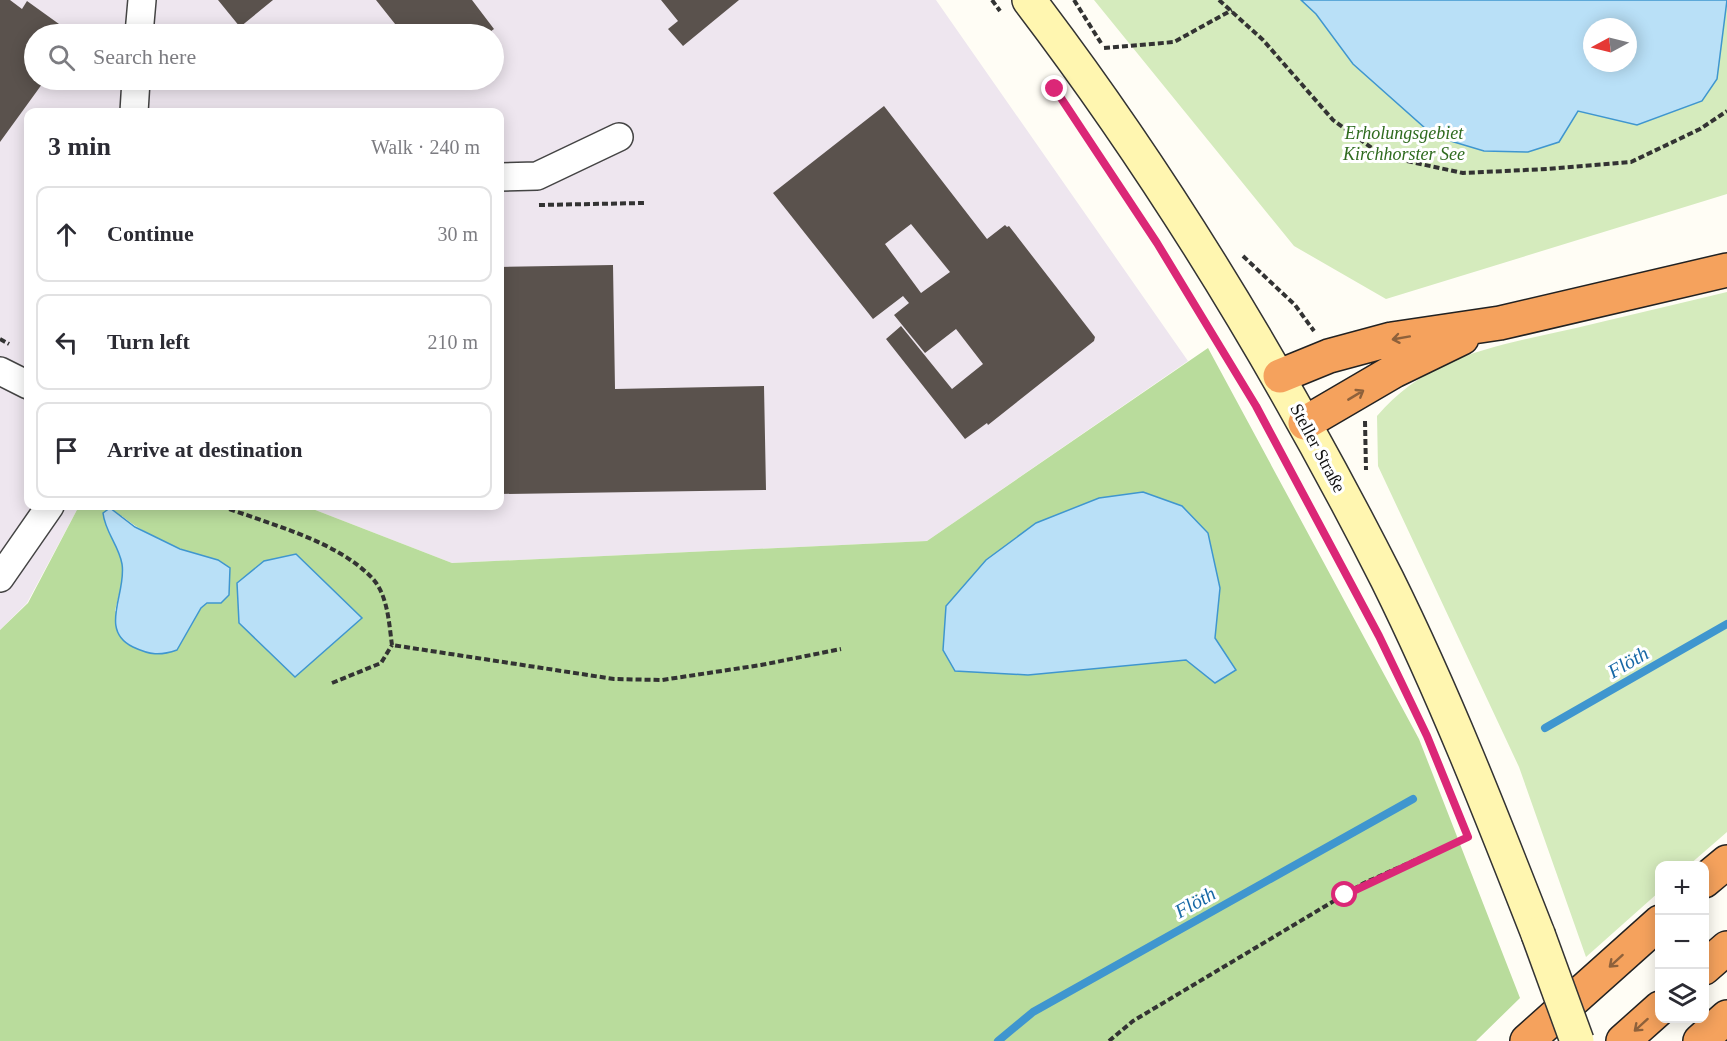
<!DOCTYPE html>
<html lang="en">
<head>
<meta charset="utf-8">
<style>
  body { margin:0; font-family:Georgia,serif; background:#f7f7f7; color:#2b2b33 }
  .controls { position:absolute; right:18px; bottom:18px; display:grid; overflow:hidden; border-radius:12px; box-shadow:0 3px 15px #0003 }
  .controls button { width:54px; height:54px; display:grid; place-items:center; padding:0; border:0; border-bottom:2px solid #e1e1e2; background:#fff; color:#2b2b33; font:30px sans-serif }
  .compass { position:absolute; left:1583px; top:18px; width:54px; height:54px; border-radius:50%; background:#fff; box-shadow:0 3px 15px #0003; rotate:263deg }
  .stop { position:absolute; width:18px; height:18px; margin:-14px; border:4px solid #db2777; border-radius:50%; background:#fff }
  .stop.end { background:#db2777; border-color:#fff; box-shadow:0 2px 6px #0008 }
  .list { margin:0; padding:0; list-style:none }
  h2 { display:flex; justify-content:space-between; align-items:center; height:78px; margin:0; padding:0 24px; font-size:26px }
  h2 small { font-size:20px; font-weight:400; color:#7c7c81 }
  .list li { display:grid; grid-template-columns:39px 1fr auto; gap:18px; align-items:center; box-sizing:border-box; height:96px; margin:0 12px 12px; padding:0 12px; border:2px solid #e1e1e2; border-radius:12px }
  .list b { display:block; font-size:22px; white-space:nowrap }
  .list em { font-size:20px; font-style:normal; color:#7c7c81 }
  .icon { flex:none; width:33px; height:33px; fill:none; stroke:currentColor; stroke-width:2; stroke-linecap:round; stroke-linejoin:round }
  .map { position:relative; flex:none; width:1727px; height:1041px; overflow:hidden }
  .search { position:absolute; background:#fff; box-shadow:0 3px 15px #0003; left:24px; top:24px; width:480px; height:66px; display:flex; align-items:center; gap:15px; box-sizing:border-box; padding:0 21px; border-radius:33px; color:#7c7c81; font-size:22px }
  .panel { position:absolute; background:#fff; box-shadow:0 3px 15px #0003; left:24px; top:108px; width:480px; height:402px; border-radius:12px }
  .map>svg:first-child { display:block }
</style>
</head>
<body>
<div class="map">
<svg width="1727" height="1041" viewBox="0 0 1727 1041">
  <rect width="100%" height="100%" fill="#fffdf5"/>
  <!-- industrial -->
  <path fill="#eee6ef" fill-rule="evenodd" d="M 0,0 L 936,0 L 1188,361 L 927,541 L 452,563 L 305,506 L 500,506 L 500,112 L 28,112 L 28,506 L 79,506 L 27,603 L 0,630 ZM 34,34 L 494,34 L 494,80 L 34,80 Z"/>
  <!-- green -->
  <path fill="#d5ebbd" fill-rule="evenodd" d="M 1094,0 L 1727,0 L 1727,194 L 1386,299 L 1294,246 ZM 1592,27 L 1628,27 L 1628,63 L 1592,63 Z
    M 1727,292 L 1727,832 L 1689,865 L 1660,866 L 1659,892 L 1586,957 L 1519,767 L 1378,466 L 1377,416 C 1430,354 1501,345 1576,328 C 1626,316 1677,304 1727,292 Z"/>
  <!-- forest -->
  <path fill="#b9dc9c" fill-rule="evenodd" d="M 1208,348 L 1419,739 L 1520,998 L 1476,1041 L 0,1041 L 0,630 L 28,603 L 79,506 L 305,506 L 452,563 L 927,541 ZM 122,516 C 137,529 162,541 181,549 C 198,556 215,557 230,568 L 230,587 L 201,608 L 177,650 L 115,611 L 123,578 L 122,562 L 115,544 ZM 1220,588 L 1215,638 L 1215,683 L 1186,660 Z"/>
  <!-- water -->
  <path fill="#b9e0f7" stroke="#3f96cf" stroke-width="1.5" fill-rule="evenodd" d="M 1301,0 L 1727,0 L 1717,79 L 1702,101 L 1637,125 L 1578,111 L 1559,142 L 1528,152 L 1484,151 L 1434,136 L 1353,64 L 1316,14 ZM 1592,27 L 1628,27 L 1628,63 L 1592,63 Z
    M 1143,492 L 1182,506 L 1208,533 L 1220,588 L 1215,638 L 1236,670 L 1215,683 L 1186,660 L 1028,675 L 955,671 L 943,650 L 946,606 L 986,560 L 1036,523 L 1099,498 Z
    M 110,508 L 135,527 L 180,549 L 218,560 L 230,568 L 229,595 L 221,603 L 207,603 L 201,608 L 177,650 C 160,656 150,655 133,647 C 98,630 127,593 122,564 C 119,546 105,532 103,513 Z
    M 296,554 L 362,618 L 295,677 L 239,623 L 237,583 L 264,561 Z"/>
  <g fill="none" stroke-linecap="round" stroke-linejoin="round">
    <!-- stream -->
    <path stroke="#3f96cf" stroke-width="8" d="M 1545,728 L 1727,624
      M 998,1041 L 1033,1012 L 1413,799"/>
  </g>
  <!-- building -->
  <path fill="#5a524d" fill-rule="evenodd" d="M 0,0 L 10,0 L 22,9 L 27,1 L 59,24 L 55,29 L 63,34 L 34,34 L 34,80 L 45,80 L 0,142 Z
    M 218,0 L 273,0 L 240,27 Z
    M 376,0 L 472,0 L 494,29 L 487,34 L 403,34 Z
    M 661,0 L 739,0 L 683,46 L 668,29 L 678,21 Z
    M 884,106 L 987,239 L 1005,225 L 1007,227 L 1009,226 L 1095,337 L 1094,341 L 988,425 L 987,423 L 965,439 L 886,339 L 901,326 L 952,389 L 983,364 L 956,329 L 925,353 L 894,315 L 909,303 L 903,296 L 873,319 L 773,193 ZM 911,224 L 950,272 L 921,293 L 885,244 Z
    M 613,265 L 615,389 L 764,386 L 766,490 L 500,494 L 500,267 Z"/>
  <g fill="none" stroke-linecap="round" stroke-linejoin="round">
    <defs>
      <path id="street" d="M 139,34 L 142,0
        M 134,112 L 136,80
        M 500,177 L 537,176 L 619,137
        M 0,371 L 28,385
        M 0,578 L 50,506"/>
      <path id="secondary" d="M 1029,0 C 1167,181 1284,376 1387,579 C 1444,694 1491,814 1538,934"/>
      <path id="highway" d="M 1280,376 L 1329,356 L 1392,339 L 1500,323 L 1727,270
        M 1305,423 L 1394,371 L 1462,338
        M 1704,881 L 1727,862
        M 1704,968 L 1727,948
        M 1527,1041 L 1660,922
        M 1623,1041 L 1660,1008
        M 1700,1041 L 1727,1017"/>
    </defs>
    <!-- street casing -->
    <use href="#street" stroke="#444" stroke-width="30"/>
    <!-- secondary casing -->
    <use href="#secondary" stroke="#333" stroke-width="36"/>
    <!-- highway casing -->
    <use href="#highway" stroke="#222" stroke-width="36"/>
    <!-- path -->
    <path stroke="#333" stroke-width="4" stroke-dasharray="6 3" stroke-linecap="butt" d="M 992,0 L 1000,11
      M 1074,0 L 1101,43
      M 1219,0 L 1263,40 L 1333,120 L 1383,156 L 1463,173 L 1547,169 L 1631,162 L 1700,129 L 1727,111
      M 1104,48 L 1174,42 L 1232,10
      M 1063,101 L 1157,243 L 1255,406 L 1368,615
      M 539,205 L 644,203
      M 1243,256 L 1295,305 L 1314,331
      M 0,339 L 9,344
      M 1365,421 L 1366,470
      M 221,506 C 269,524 338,541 373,579 C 388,596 389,624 392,645 L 614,679 L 662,680 L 761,665 L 841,649
      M 332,683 L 381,663 L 392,645
      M 1109,1041 L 1133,1021 L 1364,883 L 1467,837"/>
    <!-- street -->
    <use href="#street" stroke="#fff" stroke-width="27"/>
    <!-- secondary -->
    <use href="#secondary" stroke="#fff6b0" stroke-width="33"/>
    <!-- highway -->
    <use href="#highway" stroke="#f5a25d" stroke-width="33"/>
    <defs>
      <path id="secondary-bridge" d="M 1538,934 L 1577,1041"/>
    </defs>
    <!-- secondary-bridge casing -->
    <use href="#secondary-bridge" stroke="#333" stroke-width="36" stroke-linecap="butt"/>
    <!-- secondary-bridge -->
    <use href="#secondary-bridge" stroke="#fff6b0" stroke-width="33"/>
  </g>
  <!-- one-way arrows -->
  <defs><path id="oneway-shaft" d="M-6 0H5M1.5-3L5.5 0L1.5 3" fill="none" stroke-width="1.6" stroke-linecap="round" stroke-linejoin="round" transform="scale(1.5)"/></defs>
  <g stroke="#8e613b">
    <use href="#oneway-shaft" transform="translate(1401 338) rotate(170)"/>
    <use href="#oneway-shaft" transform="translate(1356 395) rotate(-31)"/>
    <use href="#oneway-shaft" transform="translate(1616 961) rotate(138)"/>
    <use href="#oneway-shaft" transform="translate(1641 1025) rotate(138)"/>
  </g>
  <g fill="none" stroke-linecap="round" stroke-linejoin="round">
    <!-- route -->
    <path stroke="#db2777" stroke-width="8" d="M 1055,89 L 1157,243 L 1256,406 L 1379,636 L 1427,736 L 1468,837 L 1345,895"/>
  </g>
  <g text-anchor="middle" stroke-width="6" stroke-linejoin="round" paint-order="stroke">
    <!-- park labels -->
    <g font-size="18" font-style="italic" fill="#2f6b1f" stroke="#fff">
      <text x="1404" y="139">Erholungsgebiet<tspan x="1404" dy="21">Kirchhorster See</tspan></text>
    </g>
    <!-- street labels -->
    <g font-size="18" fill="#111" stroke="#fff">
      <text transform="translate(1318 448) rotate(62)" y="6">Steller Straße</text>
    </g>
    <!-- water labels -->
    <g font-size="20" font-style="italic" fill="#1768a6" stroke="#fff">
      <text transform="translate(1628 662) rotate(-30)" y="7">Flöth</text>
      <text transform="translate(1195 902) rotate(-29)" y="7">Flöth</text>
    </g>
  </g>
</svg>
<div class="controls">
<button>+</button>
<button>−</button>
<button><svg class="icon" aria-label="layers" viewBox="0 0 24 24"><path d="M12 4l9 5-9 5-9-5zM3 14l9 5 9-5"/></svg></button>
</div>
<svg class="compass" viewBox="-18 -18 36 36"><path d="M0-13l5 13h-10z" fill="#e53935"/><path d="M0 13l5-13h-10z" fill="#7c7c81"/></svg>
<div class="stop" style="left:1345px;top:895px"></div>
<div class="stop end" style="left:1055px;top:89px"></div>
<div class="search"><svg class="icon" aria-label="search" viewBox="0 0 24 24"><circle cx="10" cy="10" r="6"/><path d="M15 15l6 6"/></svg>Search here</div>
<section class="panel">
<h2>3 min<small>Walk · 240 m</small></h2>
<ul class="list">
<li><svg class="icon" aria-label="ahead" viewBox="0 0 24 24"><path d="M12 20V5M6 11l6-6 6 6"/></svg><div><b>Continue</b></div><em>30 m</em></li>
<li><svg class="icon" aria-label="left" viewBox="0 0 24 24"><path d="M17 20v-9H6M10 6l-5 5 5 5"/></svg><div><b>Turn left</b></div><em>210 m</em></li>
<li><svg class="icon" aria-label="arrive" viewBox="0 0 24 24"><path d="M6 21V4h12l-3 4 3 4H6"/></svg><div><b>Arrive at destination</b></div></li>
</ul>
</section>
</div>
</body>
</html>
